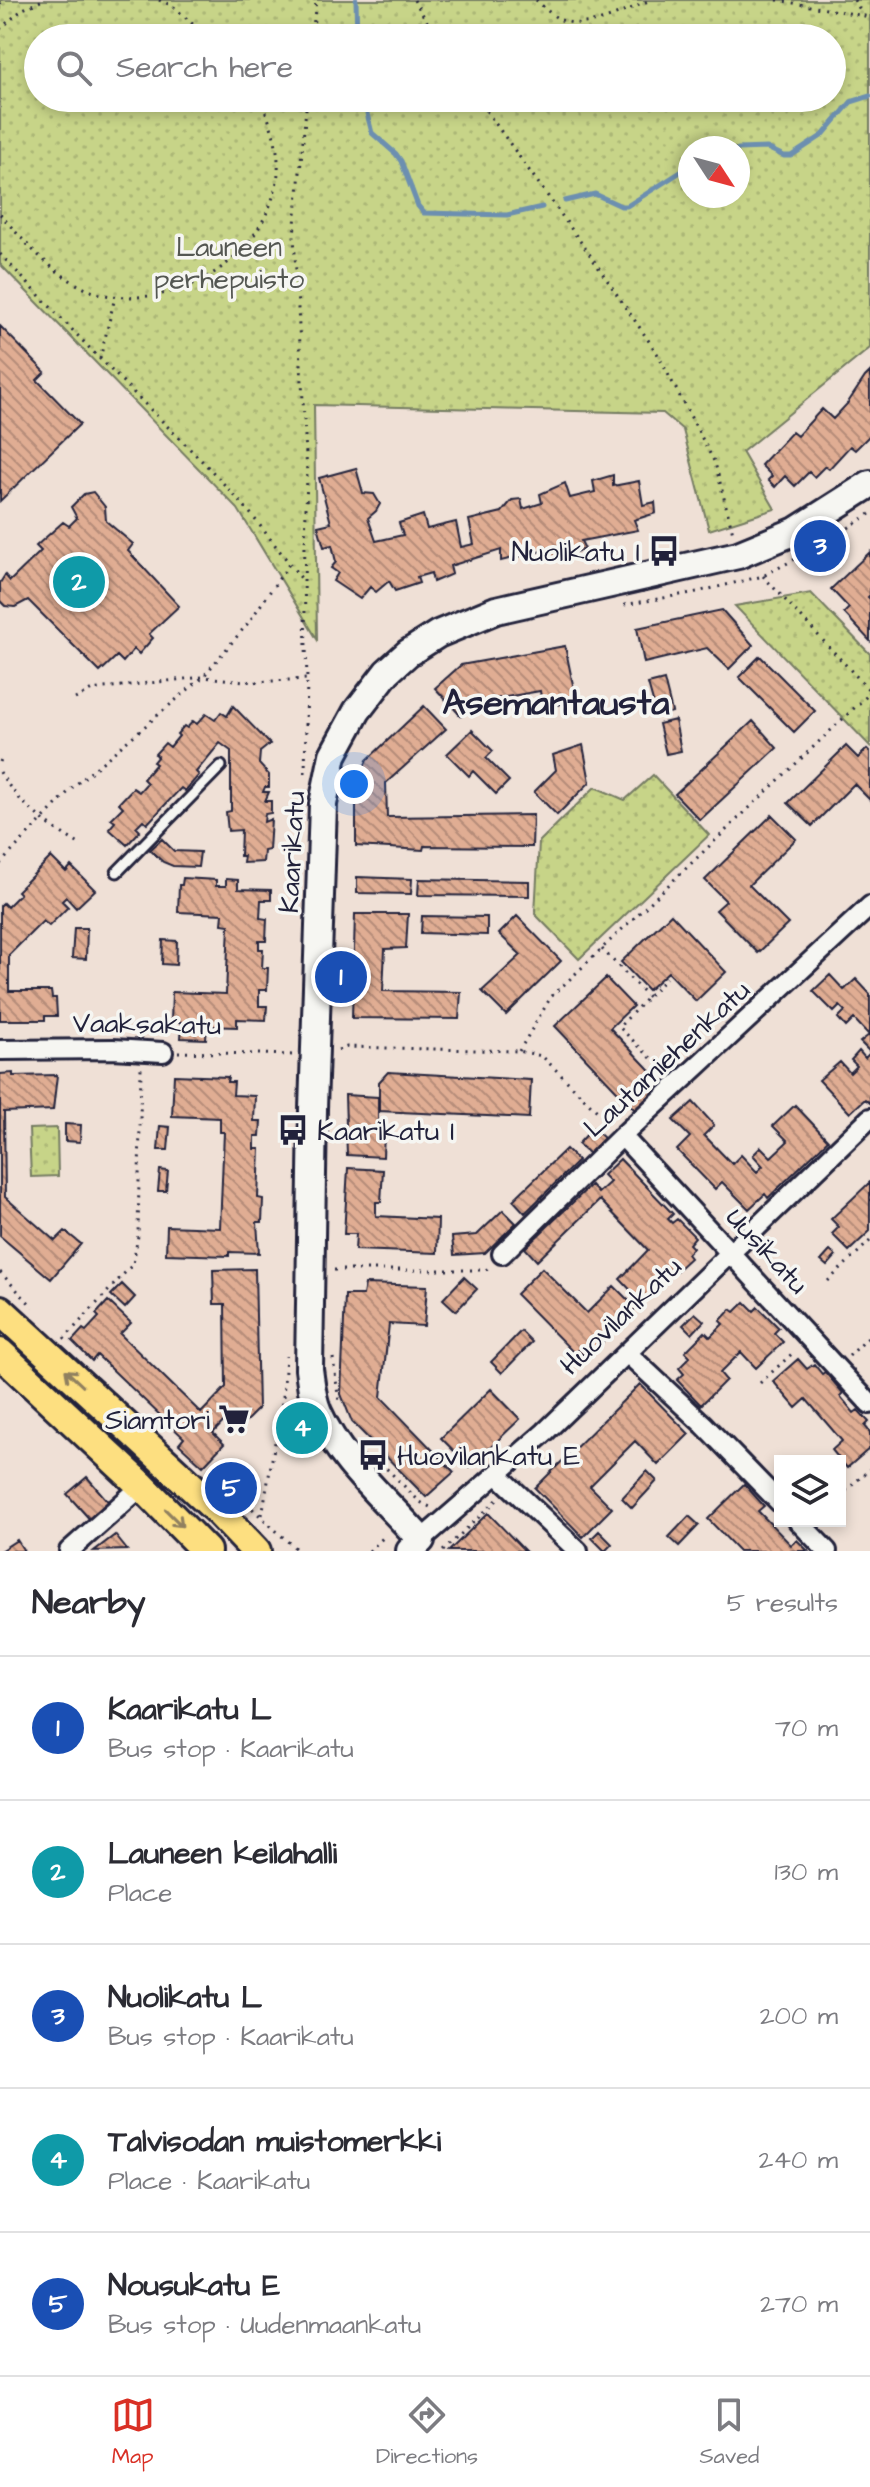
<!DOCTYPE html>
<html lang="en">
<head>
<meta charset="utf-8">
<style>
  body { margin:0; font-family:"Architects Daughter",sans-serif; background:#f7f7f7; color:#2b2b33 }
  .controls { position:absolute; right:24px; bottom:24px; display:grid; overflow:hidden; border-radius:0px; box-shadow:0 4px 12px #0003 }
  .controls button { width:72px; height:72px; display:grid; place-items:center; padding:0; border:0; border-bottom:2px solid #e1e1e2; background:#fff; color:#2b2b33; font:40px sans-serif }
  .compass { position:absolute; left:678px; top:136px; width:72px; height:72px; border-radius:50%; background:#fff; box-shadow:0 4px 12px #0003; rotate:126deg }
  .you { position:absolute; left:354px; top:784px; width:28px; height:28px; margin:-20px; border:6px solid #fff; border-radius:50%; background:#1a73e8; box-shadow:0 0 0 12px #1a73e833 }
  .badge { display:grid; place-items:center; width:52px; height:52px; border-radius:50%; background:#d93025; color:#fff; font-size:26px; font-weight:700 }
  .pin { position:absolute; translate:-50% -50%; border:4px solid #fff; box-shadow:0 2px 8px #0006 }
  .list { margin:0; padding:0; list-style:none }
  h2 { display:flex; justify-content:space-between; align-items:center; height:104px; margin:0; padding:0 32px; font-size:34px }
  h2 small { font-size:26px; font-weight:400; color:#7c7c81 }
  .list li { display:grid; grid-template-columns:52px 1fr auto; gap:24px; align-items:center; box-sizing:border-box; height:144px; padding:0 32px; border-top:2px solid #e1e1e2 }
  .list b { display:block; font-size:30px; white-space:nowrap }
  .list p { margin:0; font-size:26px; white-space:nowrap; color:#7c7c81 }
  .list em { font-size:26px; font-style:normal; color:#7c7c81 }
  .icon { flex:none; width:44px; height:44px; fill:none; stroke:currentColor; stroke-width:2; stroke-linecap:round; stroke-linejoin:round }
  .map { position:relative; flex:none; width:870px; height:1551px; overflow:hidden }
  .search { position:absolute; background:#fff; box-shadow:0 4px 12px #0003; left:24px; right:24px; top:24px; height:88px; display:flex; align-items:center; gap:20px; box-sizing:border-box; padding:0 28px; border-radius:44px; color:#7c7c81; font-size:30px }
  .sheet { height:824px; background:#fff }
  nav { display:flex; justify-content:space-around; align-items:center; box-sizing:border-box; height:112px; border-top:2px solid #e1e1e2; background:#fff; font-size:22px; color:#7c7c81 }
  nav a { display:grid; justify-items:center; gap:4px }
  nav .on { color:#d93025 }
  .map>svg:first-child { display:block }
</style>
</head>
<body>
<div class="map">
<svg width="870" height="1551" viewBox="0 0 870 1551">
  <defs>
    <pattern id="park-dots" width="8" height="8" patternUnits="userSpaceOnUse" patternTransform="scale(2)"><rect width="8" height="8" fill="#c7d488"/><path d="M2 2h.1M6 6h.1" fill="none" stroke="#abb676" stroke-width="1.8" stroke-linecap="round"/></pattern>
    <pattern id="building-back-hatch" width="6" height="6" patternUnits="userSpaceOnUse" patternTransform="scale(2)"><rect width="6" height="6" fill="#e0ad93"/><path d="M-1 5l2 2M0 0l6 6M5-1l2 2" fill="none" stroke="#b58c79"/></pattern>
  </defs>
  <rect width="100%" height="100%" fill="#efe0d6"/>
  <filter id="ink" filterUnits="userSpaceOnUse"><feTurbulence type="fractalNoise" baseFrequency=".0125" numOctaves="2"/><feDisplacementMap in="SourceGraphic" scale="16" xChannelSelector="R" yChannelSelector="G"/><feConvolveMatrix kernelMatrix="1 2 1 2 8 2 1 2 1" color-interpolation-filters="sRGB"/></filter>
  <g filter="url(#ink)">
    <!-- park -->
    <path fill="url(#park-dots)" stroke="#747b62" stroke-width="2" fill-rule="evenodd" d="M 0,0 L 870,0 L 870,348 L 742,452 L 775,509 L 709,530 L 683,430 L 663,413 L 314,405 L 317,639 L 238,509 L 0,264 ZM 832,38 L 832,98 L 38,98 L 38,38 ZM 738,148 L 738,196 L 690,196 L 690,148 Z
      M 811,593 L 870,654 L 870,746 L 735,606 Z
      M 653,775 L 709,835 L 579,959 L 535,914 L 539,842 L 595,787 L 625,800 Z
      M 57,1128 L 58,1176 L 31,1177 L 29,1129 Z"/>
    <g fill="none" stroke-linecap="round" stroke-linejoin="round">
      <!-- stream -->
      <path stroke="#6c8fb0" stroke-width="5" d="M 356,0 L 357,38
        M 363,98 L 372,133 L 396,154 L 401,161 L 418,206 L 424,213 L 507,215 L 542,207
        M 738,149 L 767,148 L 784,156 L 791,156 L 823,135 L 851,102 L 870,96
        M 565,201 L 595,194 L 621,206 L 627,206 L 690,166"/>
    </g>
    <!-- building -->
    <path fill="url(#building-back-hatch)" stroke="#22223b" stroke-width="2" d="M 0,326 L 45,372 L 37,380 L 80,424 L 0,501 Z
      M 870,372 L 870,435 L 855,450 L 850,446 L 829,469 L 825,466 L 814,477 L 809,472 L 795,486 L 785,476 L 775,487 L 768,480 L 772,476 L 761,465 L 792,432 L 797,436 L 822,409 L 833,419 L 847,404 L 865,377 Z
      M 356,468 L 363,493 L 374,494 L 380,504 L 376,511 L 368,518 L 376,541 L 403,535 L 399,523 L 423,515 L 427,529 L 456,522 L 461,547 L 474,544 L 469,520 L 502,512 L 512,500 L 521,499 L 523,509 L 542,503 L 540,494 L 565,483 L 570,498 L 595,492 L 593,481 L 613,475 L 613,486 L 639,481 L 643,505 L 655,502 L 656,513 L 634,520 L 638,530 L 581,541 L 585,549 L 550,559 L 549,549 L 501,561 L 501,550 L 450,566 L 452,574 L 433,582 L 431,573 L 417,577 L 419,583 L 395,591 L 389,581 L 376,592 L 370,587 L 360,599 L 333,581 L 338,573 L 331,568 L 336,562 L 332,545 L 324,547 L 318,526 L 331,523 L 319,478 Z
      M 93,492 L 105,507 L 106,521 L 133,544 L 128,551 L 179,606 L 149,634 L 153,638 L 139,654 L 134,649 L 123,662 L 117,656 L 100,672 L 28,600 L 15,607 L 5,606 L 0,601 L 0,583 L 5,575 L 10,581 L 41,551 L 36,546 L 63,522 L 69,526 L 77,518 L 71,507 L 84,494 Z
      M 870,552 L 870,595 L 868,597 L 870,599 L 870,641 L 844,613 L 849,608 L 831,589 Z
      M 722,610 L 753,645 L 729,669 L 707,648 L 644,663 L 637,628 Z
      M 565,646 L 576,699 L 543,710 L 540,691 L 477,702 L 461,716 L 435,688 L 461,665 Z
      M 760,656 L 815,711 L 794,732 L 739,677 Z
      M 664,680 L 672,712 L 657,716 L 648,684 Z
      M 233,706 L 270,744 L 260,752 L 259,764 L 269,775 L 269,787 L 265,787 L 263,792 L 269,792 L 265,801 L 271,801 L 271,813 L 265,814 L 264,822 L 271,819 L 269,850 L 264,851 L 263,862 L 243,863 L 244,856 L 240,856 L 241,830 L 228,831 L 226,812 L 231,811 L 231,751 L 220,743 L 196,772 L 199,775 L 185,791 L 181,788 L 147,824 L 143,820 L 136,827 L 140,831 L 127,845 L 109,829 L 115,822 L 111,819 L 123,807 L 119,803 L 133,788 L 139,792 L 147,783 L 143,779 L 156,764 L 153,762 L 158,756 L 155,754 L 165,743 L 170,747 L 179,736 L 177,734 L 184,726 L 187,728 L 193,721 L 197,724 L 206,714 L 215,720 L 221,712 L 227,716 Z
      M 424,706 L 446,729 L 386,783 L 387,817 L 533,815 L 532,847 L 424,846 L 423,850 L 356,846 L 356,788 L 367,760 Z
      M 675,720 L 681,751 L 666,754 L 659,724 Z
      M 753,721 L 777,748 L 700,820 L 675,794 Z
      M 472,730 L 493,751 L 486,758 L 509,781 L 496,794 L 473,771 L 469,776 L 447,754 Z
      M 583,745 L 590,782 L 557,815 L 534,792 L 556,770 L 553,755 Z
      M 846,746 L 858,758 L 867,749 L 870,752 L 870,800 L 854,784 L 812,826 L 788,803 Z
      M 772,815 L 796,839 L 749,885 L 788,924 L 758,953 L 716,910 L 726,901 L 705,880 Z
      M 162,839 L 174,851 L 200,852 L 198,867 L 173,866 L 163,862 L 150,850 Z
      M 51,857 L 66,872 L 71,866 L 95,890 L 76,908 L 66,897 L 62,901 L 68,907 L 49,926 L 43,921 L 9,955 L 9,991 L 51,991 L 52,998 L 56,998 L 57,1016 L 45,1016 L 45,1020 L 0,1020 L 0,906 L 3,903 L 7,907 L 20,894 L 17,891 Z
      M 357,877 L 412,879 L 411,894 L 357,893 Z
      M 183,878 L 216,880 L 216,886 L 226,886 L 226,879 L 238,880 L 238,889 L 271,890 L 271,900 L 261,900 L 260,918 L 267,919 L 266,941 L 259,941 L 259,949 L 263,949 L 262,968 L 268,968 L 267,990 L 259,990 L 259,1006 L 267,1006 L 266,1020 L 237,1019 L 237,1027 L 207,1026 L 206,1039 L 181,1038 L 182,1022 L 171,1022 L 172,992 L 226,994 L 229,925 L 222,924 L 223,914 L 178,912 L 179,885 L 182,885 Z
      M 419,879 L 529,881 L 529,896 L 418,895 Z
      M 355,914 L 408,914 L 406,948 L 385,949 L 383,991 L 461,992 L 459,1019 L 352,1018 Z
      M 671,914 L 726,972 L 696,1001 L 668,972 L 648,990 L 621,962 Z
      M 422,916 L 487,917 L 487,935 L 421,933 Z
      M 517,916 L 561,961 L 506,1015 L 482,991 L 521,955 L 499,934 Z
      M 74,928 L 87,928 L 86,959 L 72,958 Z
      M 163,940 L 177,941 L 176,965 L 162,964 Z
      M 830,975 L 844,990 L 856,979 L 870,994 L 870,1052 L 860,1042 L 869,1035 L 854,1019 L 846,1027 L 838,1018 L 845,1011 L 840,1006 L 834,1012 L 813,991 Z
      M 606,978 L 633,1006 L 610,1028 L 663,1084 L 635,1110 L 555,1026 Z
      M 859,1051 L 865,1058 L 870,1053 L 870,1103 L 865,1099 L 850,1113 L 819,1080 L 840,1062 L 850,1073 L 857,1066 L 851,1060 Z
      M 388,1072 L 531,1080 L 529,1118 L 379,1111 L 379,1082 Z
      M 13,1073 L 13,1076 L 57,1075 L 53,1110 L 4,1112 L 5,1197 L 55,1241 L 65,1231 L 81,1244 L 51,1279 L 0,1236 L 0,1074 Z
      M 174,1075 L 228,1077 L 227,1082 L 234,1082 L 233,1095 L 255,1096 L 254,1121 L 261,1121 L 260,1136 L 255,1136 L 255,1149 L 260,1149 L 258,1198 L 263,1199 L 262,1222 L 257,1222 L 259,1253 L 229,1252 L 229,1256 L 166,1254 L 167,1226 L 220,1228 L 224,1132 L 220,1132 L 220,1118 L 172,1116 Z
      M 345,1095 L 378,1097 L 378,1124 L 376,1124 L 375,1133 L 384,1133 L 383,1157 L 347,1155 Z
      M 693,1102 L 714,1125 L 704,1135 L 732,1164 L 741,1155 L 757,1172 L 763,1166 L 753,1155 L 761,1147 L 771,1157 L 788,1141 L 773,1126 L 795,1105 L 828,1140 L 768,1198 L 765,1194 L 749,1209 L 722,1182 L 715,1189 L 677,1150 L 690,1137 L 673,1120 Z
      M 65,1124 L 81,1125 L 80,1142 L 65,1141 Z
      M 160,1126 L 170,1127 L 168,1150 L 158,1150 Z
      M 593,1128 L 604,1138 L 589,1154 L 578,1144 Z
      M 566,1149 L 578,1161 L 525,1213 L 513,1200 Z
      M 620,1159 L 673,1214 L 668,1219 L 672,1223 L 677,1219 L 695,1237 L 689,1244 L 693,1248 L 687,1254 L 690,1258 L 642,1302 L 620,1279 L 648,1250 L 600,1200 L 537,1261 L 525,1248 L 591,1185 L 598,1193 L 610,1182 L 603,1175 Z
      M 348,1168 L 383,1170 L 381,1202 L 376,1202 L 376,1216 L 438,1219 L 437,1253 L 355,1250 L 356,1234 L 344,1234 Z
      M 160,1170 L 168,1171 L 166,1191 L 158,1191 Z
      M 870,1182 L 870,1231 L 849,1251 L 832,1234 L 839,1227 L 831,1219 Z
      M 503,1210 L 516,1223 L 485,1253 L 454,1255 L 452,1237 L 477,1235 Z
      M 830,1251 L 836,1256 L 827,1266 L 821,1261 Z
      M 542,1268 L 587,1313 L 614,1286 L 636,1308 L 592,1353 L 588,1351 L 583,1355 L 578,1350 L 574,1353 L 516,1294 Z
      M 255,1269 L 258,1409 L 246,1421 L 239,1414 L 231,1422 L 227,1418 L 213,1433 L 224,1444 L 203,1466 L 179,1444 L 184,1438 L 97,1355 L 92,1361 L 72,1341 L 83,1329 L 86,1331 L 99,1317 L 96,1314 L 108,1301 L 131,1323 L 120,1334 L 201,1413 L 226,1387 L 225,1304 L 214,1304 L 213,1270 Z
      M 464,1277 L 477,1289 L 456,1311 L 443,1299 Z
      M 122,1284 L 135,1297 L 125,1308 L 111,1295 Z
      M 365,1284 L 427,1286 L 424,1326 L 389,1324 L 381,1397 L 454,1472 L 426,1497 L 352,1422 L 341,1394 L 345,1295 L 363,1295 Z
      M 745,1302 L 754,1311 L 758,1307 L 779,1328 L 774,1333 L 783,1342 L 756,1368 L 741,1352 L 720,1373 L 726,1380 L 701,1405 L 677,1380 L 684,1374 L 679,1368 L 690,1357 L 685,1352 L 705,1332 L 710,1337 L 723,1324 L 720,1321 L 731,1309 L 735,1312 Z
      M 695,1313 L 704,1321 L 692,1334 L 683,1325 Z
      M 521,1331 L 532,1342 L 502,1373 L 491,1362 Z
      M 798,1359 L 807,1369 L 814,1364 L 822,1374 L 825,1372 L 843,1393 L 840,1396 L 854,1413 L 858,1410 L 869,1422 L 865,1426 L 870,1432 L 870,1448 L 847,1468 L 832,1450 L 842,1441 L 806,1399 L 796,1408 L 773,1381 Z
      M 640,1384 L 689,1434 L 658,1465 L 635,1441 L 590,1486 L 612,1508 L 583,1537 L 535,1488 Z
      M 491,1389 L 520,1419 L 470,1467 L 441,1438 Z
      M 647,1471 L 657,1481 L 632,1508 L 622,1498 Z
      M 87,1477 L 112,1506 L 93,1523 L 67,1494 Z
      M 744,1484 L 764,1506 L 758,1511 L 791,1545 L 797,1540 L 808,1551 L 739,1551 L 708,1519 Z
      M 488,1513 L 525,1551 L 449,1551 Z
      M 689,1516 L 699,1525 L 679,1546 L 669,1537 Z
      M 599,1531 L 612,1544 L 605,1551 L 592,1538 Z
      M 115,1535 L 127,1550 L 94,1551 Z
      M 17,1540 L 24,1551 L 0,1551 Z"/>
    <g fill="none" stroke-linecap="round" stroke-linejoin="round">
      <defs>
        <path id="lane" d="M 117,872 L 221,766"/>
        <path id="street" d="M 0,1050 L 113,1049 L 163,1052
          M 622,1136 L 870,1404
          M 502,1254 L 622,1136 L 870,906
          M 627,1353 L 704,1425 L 780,1503
          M 497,1474 L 578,1551
          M 798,1521 L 827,1551
          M 421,1540 L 545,1432 L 870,1118
          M 69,1551 L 142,1486"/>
        <path id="secondary" d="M 410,1551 L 421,1540 C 386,1500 340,1462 318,1412 C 312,1399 311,1383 309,1369 L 313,1109 L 323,804 L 333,755 L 357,711 L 387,672 L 408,653 L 438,634 L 496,610 L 738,555 L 796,531 L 870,484"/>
        <path id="primary" d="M 0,1310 L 217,1510 L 256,1551
          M 0,1353 L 142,1486 L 206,1551"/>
      </defs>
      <!-- lane casing -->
      <use href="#lane" stroke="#22223b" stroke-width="15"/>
      <!-- street casing -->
      <use href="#street" stroke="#22223b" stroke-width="24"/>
      <!-- secondary casing -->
      <use href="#secondary" stroke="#22223b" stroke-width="32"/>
      <!-- primary casing -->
      <use href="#primary" stroke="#22223b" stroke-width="34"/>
      <!-- path -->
      <path stroke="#22223b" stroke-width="3" stroke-dasharray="2 6" stroke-linecap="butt" d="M 159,0 L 173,6 L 208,38
        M 414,0 L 437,38
        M 536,0 C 543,6 552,16 561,20 C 591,31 623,11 651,0
        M 777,0 L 870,17
        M 854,0 L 862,13
        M 0,4 L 5,0
        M 0,29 L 23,9 L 43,0
        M 312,38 L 316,0
        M 477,98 L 588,252 L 657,353 L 715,463 L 733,533
        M 0,214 C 25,243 51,272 86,289 C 101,296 118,297 134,297 C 199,296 261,252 276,186 C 283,156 272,126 260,98
        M 0,254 L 100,359 L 209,468 L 247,509 L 304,582
        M 100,359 L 115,297
        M 763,576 L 870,691
        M 624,605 L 697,592 L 763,576 L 820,546 L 870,514
        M 75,699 L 92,690 L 104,688 L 203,677 L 254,682 L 307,679
        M 0,762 L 2,757
        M 0,772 C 17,803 51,828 81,845
        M 305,773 L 307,679 L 304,582 L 307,474 L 294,235 L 307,98
        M 0,864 L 73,787 L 203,677 L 249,622 L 289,564
        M 602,949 L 648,997
        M 338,1050 L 347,1047 L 519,1051 L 542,1056 L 610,1124
        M 519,1051 L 551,997 L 870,693
        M 178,1052 L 295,1055
        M 651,1058 L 619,1027 L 666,978
        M 334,1270 L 486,1270 L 489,1267
        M 0,1272 L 33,1307
        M 828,1281 L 870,1241
        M 64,1339 L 133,1264 L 138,1236 L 141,1066
        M 849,1356 L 870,1336
        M 333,1358 L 339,1402
        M 760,1383 L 795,1351
        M 381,1463 L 420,1502 L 432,1508
        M 210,1473 L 215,1474 L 298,1551
        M 840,1496 L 870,1469
        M 262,1515 L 283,1397 L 286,1356
        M 369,1551 L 386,1535
        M 443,1551 L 497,1500"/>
      <!-- lane -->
      <use href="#lane" stroke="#f6f6f2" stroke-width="9"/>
      <!-- street -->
      <use href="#street" stroke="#f6f6f2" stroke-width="18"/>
      <!-- secondary -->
      <use href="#secondary" stroke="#f6f6f2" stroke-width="26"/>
      <!-- primary -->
      <use href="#primary" stroke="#fddf80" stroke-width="28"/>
    </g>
    <!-- one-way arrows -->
    <defs><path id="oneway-shaft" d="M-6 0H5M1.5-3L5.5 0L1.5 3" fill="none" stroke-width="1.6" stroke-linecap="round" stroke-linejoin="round" transform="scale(2)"/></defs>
    <g stroke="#90805e">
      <use href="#oneway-shaft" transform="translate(74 1378) rotate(-137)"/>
      <use href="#oneway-shaft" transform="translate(174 1518) rotate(45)"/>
    </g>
  </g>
  <!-- icons -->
  <defs>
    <symbol id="bus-bare" viewBox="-9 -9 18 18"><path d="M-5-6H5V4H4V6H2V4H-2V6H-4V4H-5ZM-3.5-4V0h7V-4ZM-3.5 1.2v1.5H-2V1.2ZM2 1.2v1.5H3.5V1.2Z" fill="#22223b" stroke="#f6f6f2" stroke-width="2.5" paint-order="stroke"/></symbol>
    <symbol id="supermarket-bare" viewBox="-9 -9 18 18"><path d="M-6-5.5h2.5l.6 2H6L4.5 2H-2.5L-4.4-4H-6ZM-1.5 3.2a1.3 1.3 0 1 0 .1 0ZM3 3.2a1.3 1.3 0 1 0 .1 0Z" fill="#22223b" stroke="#f6f6f2" stroke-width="2.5" paint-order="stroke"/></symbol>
  </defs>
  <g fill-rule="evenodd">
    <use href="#bus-bare" x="642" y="529" width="44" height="44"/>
    <use href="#bus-bare" x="271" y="1108" width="44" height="44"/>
    <use href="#supermarket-bare" x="212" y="1397" width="44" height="44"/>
    <use href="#bus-bare" x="351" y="1433" width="44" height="44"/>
  </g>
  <g text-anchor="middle" stroke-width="7" stroke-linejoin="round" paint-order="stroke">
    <!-- park labels -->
    <g font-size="28" fill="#545752" stroke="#f6f6f2">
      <text x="229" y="256">Launeen<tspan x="229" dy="32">perhepuisto</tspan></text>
    </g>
    <!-- poi labels -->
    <g font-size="28" fill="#22223b" stroke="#f6f6f2" text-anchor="end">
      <text x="640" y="561">Nuolikatu I</text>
      <text x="317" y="1140" text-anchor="start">Kaarikatu I</text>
      <text x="210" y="1429">Siamtori</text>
      <text x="397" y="1465" text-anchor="start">Huovilankatu E</text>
    </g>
    <!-- street labels -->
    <g font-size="28" fill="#22223b" stroke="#f6f6f2">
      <text transform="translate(291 852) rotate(-87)" y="10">Kaarikatu</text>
      <text transform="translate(147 1023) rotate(1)" y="10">Vaaksakatu</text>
      <text transform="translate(666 1058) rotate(-43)" y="10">Lautamiehenkatu</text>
      <text transform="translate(768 1250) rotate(47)" y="10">Uusikatu</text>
      <text transform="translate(620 1315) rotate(-44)" y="10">Huovilankatu</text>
    </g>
    <!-- district labels -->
    <g font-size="36" font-weight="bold" fill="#22223b" stroke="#f6f6f2">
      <text x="556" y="714">Asemantausta</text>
    </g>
  </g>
</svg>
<div class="controls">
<button><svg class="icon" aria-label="layers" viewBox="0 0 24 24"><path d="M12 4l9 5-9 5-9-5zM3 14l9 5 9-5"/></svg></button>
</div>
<svg class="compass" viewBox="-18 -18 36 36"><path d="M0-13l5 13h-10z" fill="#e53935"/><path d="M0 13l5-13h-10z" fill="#7c7c81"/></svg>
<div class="you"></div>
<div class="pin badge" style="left:341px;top:977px;background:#1a4fb4">1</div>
<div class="pin badge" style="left:79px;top:582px;background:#0f9aa8">2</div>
<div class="pin badge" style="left:820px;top:546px;background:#1a4fb4">3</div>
<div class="pin badge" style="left:302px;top:1428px;background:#0f9aa8">4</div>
<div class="pin badge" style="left:231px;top:1488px;background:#1a4fb4">5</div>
<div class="search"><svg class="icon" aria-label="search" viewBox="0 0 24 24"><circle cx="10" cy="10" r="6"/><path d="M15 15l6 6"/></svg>Search here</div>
</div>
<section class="sheet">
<h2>Nearby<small>5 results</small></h2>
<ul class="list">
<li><span class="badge" style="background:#1a4fb4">1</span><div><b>Kaarikatu L</b><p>Bus stop · Kaarikatu</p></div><em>70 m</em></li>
<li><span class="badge" style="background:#0f9aa8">2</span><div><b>Launeen keilahalli</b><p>Place</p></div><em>130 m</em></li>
<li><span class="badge" style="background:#1a4fb4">3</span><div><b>Nuolikatu L</b><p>Bus stop · Kaarikatu</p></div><em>200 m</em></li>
<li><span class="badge" style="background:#0f9aa8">4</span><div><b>Talvisodan muistomerkki</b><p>Place · Kaarikatu</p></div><em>240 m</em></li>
<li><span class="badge" style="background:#1a4fb4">5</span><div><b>Nousukatu E</b><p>Bus stop · Uudenmaankatu</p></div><em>270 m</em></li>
</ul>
</section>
<nav>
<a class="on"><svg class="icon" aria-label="map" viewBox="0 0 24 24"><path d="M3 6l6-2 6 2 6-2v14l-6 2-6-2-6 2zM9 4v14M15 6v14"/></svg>Map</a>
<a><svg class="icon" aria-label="directions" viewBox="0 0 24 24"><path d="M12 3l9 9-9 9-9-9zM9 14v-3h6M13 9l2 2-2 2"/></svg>Directions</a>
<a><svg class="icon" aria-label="saved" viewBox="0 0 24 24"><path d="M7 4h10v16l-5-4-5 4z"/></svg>Saved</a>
</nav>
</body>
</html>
